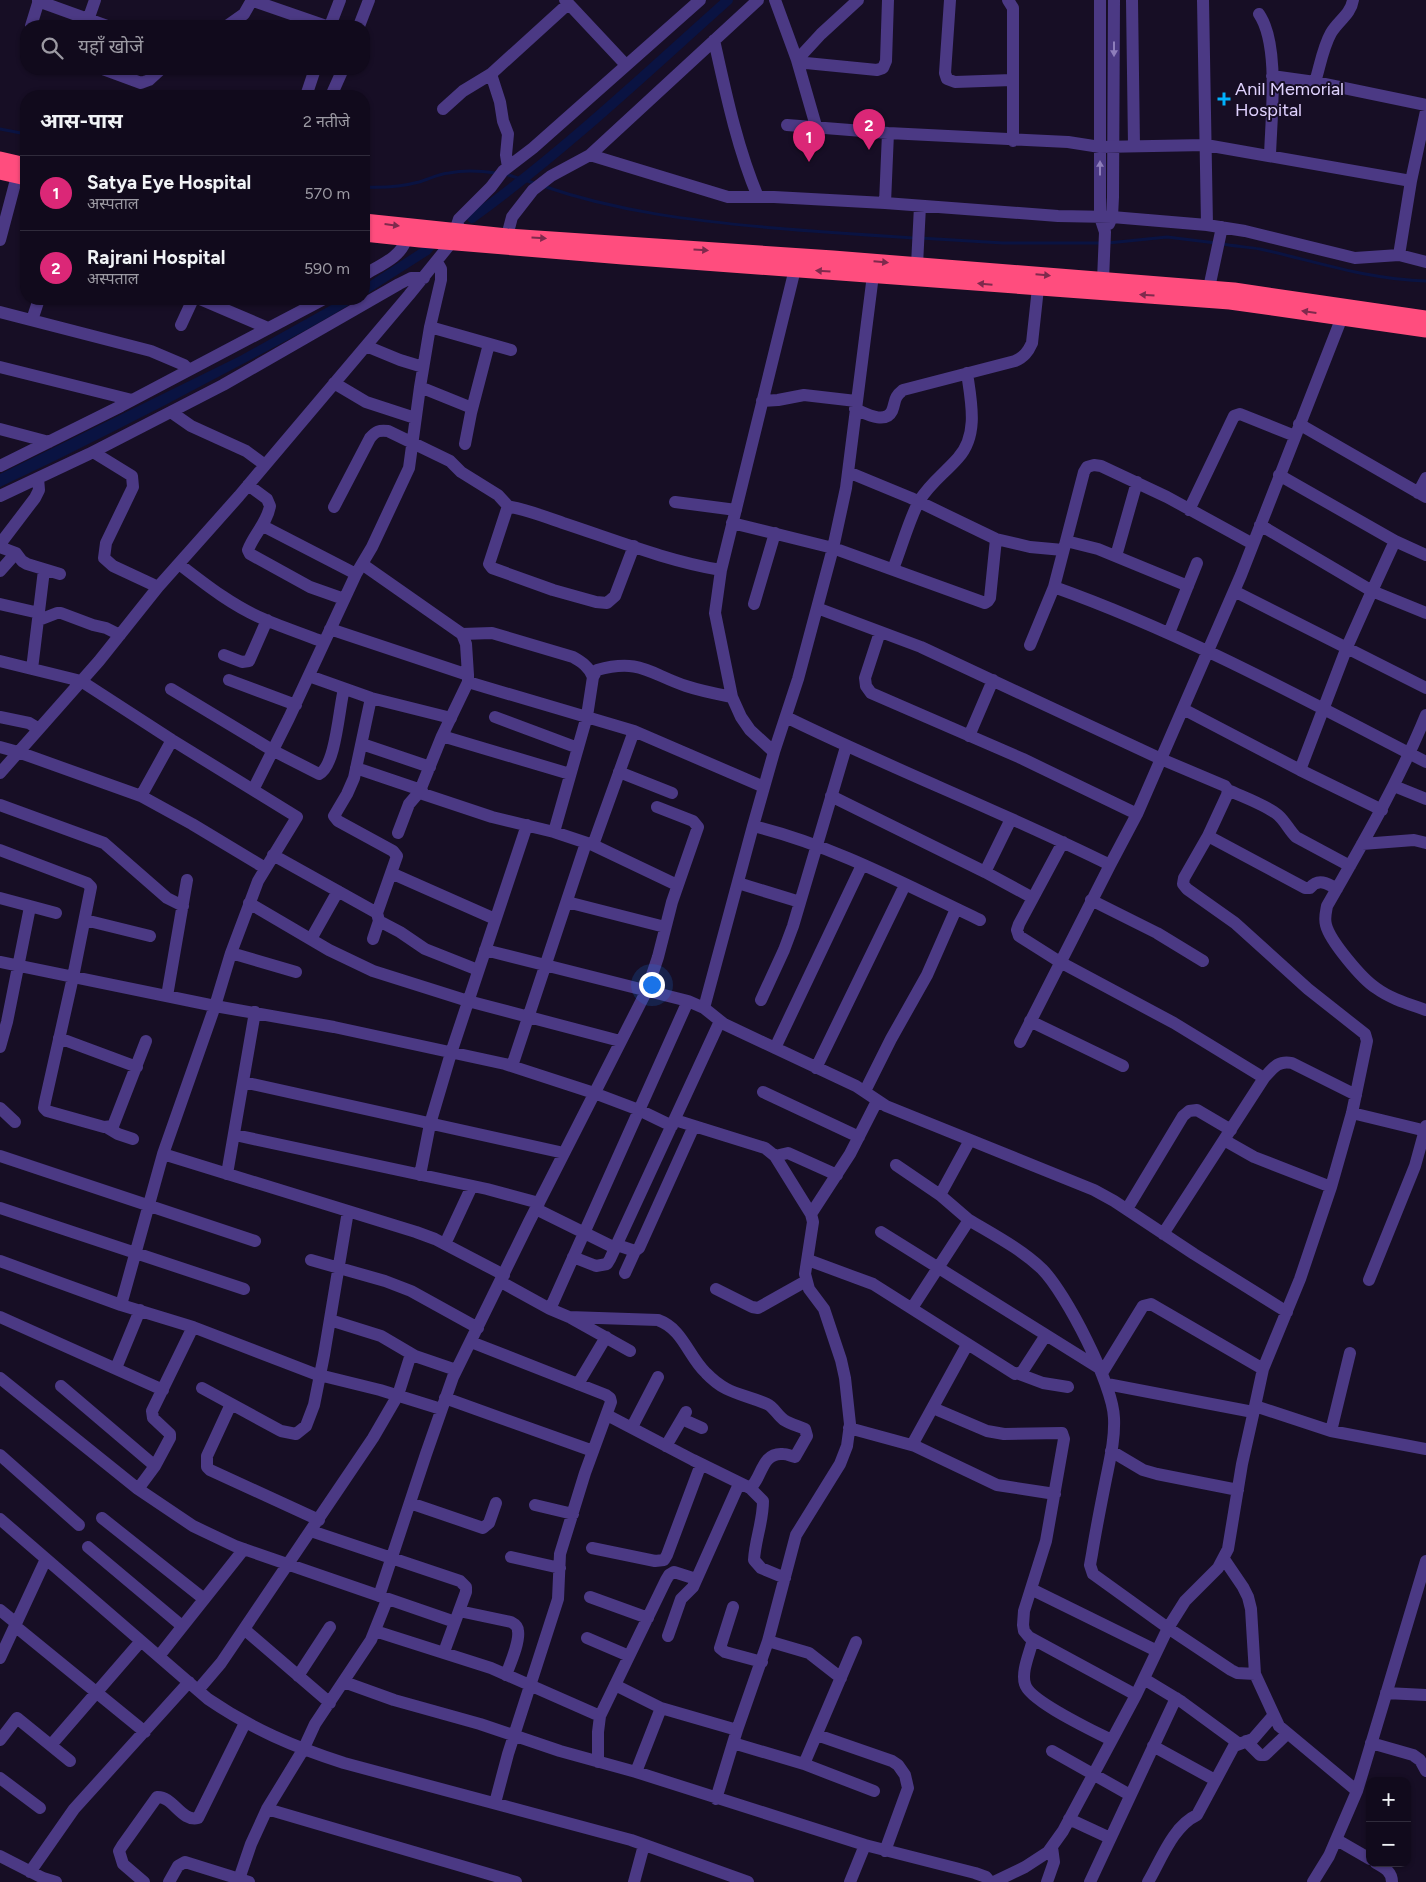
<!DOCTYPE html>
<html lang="hi">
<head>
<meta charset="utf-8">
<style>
  body { margin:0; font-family:Figtree,"Noto Sans Devanagari",sans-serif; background:#1e1829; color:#f1f3f6 }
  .controls { position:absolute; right:15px; bottom:15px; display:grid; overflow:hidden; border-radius:10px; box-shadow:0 1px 4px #0004 }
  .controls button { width:45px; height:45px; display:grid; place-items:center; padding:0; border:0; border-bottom:1px solid #302b3b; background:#110a1c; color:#f1f3f6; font:25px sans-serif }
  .you { position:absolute; left:651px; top:984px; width:18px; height:18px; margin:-12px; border:4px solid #fff; border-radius:50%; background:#1a73e8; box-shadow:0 0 0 8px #1a73e833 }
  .badge { display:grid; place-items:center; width:32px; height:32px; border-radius:50%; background:#db2777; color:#fff; font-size:16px; font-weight:700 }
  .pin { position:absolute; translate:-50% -41px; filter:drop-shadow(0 1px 2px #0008) }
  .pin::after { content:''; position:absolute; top:26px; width:18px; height:15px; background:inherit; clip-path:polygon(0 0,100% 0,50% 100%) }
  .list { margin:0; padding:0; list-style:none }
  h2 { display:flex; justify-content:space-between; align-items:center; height:65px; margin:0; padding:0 20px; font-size:21px }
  h2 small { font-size:16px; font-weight:400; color:#9c9aa3 }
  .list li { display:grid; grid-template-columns:32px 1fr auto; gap:15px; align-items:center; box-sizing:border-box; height:75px; padding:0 20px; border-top:1px solid #302b3b }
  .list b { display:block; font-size:19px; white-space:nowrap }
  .list p { margin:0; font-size:16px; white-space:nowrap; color:#9c9aa3 }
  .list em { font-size:16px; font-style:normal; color:#9c9aa3 }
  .icon { flex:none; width:28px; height:28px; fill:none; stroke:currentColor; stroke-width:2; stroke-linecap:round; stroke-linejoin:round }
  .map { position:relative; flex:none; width:1426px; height:1882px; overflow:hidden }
  .search { position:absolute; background:#110a1c; box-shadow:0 1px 4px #0004; left:20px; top:20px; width:350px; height:55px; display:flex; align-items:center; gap:12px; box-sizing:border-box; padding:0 18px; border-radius:20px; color:#9c9aa3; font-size:19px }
  .panel { position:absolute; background:#110a1c; box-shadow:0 1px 4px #0004; left:20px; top:90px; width:350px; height:215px; border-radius:20px }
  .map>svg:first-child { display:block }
</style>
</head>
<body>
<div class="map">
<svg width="1426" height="1882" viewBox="0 0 1426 1882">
  <rect width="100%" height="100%" fill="#170e25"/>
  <!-- water -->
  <path fill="#0a1342" d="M 424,246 L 435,248 L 430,254 L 364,296 L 364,285 Z
    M 342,299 L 359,299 C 314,327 267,351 220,376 C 147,415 74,452 0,487 L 0,474 L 240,356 Z"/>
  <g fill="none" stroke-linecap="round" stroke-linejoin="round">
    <!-- stream -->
    <path stroke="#0a1342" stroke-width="3" d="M 0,129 L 26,134
      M 505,174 L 537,184
      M 543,186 C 618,212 695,221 774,228 C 820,232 867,235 914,238
      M 364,187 C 382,188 400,187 419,182 C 429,179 438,174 449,173 C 464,170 481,171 496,173
      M 920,238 L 1003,243 L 1101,243
      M 1108,243 L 1167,237 L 1216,243
      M 1222,244 C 1234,246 1247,247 1260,249 C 1315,261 1369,280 1426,281"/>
    <!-- canal -->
    <path stroke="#0a1342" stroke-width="10" d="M 472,218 C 563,152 644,75 728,0"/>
    <!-- minor -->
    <path stroke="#4b3984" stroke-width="12" d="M 251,0 L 326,26
      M 565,0 L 626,65
      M 775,0 L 797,60 L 816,126
      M 858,0 L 821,34 L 797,60 L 806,63 L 877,70 L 883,68 L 886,61 L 888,0
      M 950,0 L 945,73 L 947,79 L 955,82 L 1012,80
      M 1008,0 L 1013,8 L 1013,141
      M 1100,0 L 1100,217 L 1105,232 L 1103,280
      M 1132,0 L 1134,146
      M 1203,0 L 1207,225
      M 38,1 L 107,26
      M 1259,14 C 1280,45 1271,118 1270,156
      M 88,20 L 95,0
      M 31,26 L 39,0
      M 227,26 L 244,14 L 252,0
      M 330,26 L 340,0
      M 359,26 L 369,0
      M 714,40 C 726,94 737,147 758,197
      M 103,69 L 141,83 L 149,80 L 161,69
      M 491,74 L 500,102 L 503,121 L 508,134 L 506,155 L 508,167
      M 1272,76 L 1315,82 L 1426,105
      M 1315,82 C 1320,66 1323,47 1331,33 C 1338,21 1351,14 1353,0
      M 306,96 L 315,69
      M 331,96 L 343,69
      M 443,109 L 463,91 L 491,74 L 568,4
      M 787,125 L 888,133 L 1068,142 L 1100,147 L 1206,145 L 1411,181
      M 590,155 L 728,197 L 774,197 L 885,203 L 1058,216 L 1112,217 L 1207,225 L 1245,231 L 1355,258 L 1399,255 L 1426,262
      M 885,203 L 888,133
      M 1109,224 L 1112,217 L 1113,197 L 1114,0
      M 507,236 L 512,217 L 533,190 L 551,176 L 590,155 L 758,0
      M 0,240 L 17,176
      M 1399,255 L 1411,181 L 1426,111
      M 917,265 L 920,206
      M 364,275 C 378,266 402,257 406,239
      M 1209,288 L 1222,227
      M 200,299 L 268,328
      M 0,312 L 151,351 L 184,365 L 189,370
      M 32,320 L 39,299
      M 181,325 L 193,299
      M 430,327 L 511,350
      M 366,346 L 400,360 L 423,367
      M 0,367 L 132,400
      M 334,383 L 366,402 L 415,418
      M 420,387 L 472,408
      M 762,401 L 778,400 L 804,395 L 856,401
      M 855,409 C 865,413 885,425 892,411 C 896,401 893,398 903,390 L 1015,361 C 1024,357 1028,352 1032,343 L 1038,288
      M 171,412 L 191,426 L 246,451 L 265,465
      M 1299,424 L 1426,497
      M 0,429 L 49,442
      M 465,444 L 471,413 L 489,344
      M 93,452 L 132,476 L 133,487 L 106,543 L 104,558 L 113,566 L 158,587
      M 0,466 L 121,406 L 324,299
      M 848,472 L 911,498 L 996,539 L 1030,547 L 1063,550
      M 1279,475 L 1395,541
      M 248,485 L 267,499 L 270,506 C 267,523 254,534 248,550 L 250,554 L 310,587 L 344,599
      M 1418,493 L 1426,478
      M 0,496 L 89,454 L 223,385 L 399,284 L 411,278 L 424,278
      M 675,502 L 736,510
      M 334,507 L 370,438 C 376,431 379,430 388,431 L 450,461 L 461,472 L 498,495 L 509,507
      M 1189,510 L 1234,416 L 1240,414 L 1295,436
      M 732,523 L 833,548 L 985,603 L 988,601 L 990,598 L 996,539
      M 1260,525 L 1372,591 L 1347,647 L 1300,770
      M 263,526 L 356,574
      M 1066,541 L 1098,549 L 1188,586
      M 0,544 L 35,498 L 39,490 L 38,478
      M 634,546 L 615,596 L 607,603 L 596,602 L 553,590 L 492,568 L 489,564 L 507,509 L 511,507 C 528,510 546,517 563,523 C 615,540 667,561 721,570
      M 0,547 L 16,553 L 22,561 L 27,564 L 60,574
      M 1426,555 L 1395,541 L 1372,591 L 1426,613
      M 1116,556 L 1137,482
      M 179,564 C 206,585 234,607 266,620 C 285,628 305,635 324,642
      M 362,564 L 462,634 L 466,644 L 468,675
      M 893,569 C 901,549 909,520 919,501 C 931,482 944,474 958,458 C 979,435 971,401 967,373
      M 0,571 L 16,553
      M 1054,587 C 1183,633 1304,699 1426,762
      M 1234,591 L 1426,688
      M 0,604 L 39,613
      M 754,604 L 775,533
      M 817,608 L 921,647 L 1161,759 L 1225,786 L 1228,790 L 1227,795 L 1208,836 L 1184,878 L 1183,884 L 1187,889 L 1235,923 L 1308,989 L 1365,1034 L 1367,1041 L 1352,1113 L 1331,1187 L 1300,1279 L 1263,1369 L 1255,1406 L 1331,1431 L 1426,1449
      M 39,620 L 57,613 L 61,613 L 93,625 L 106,628 L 120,635
      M 330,629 L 468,675 L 468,682 L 442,736 L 421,788 L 423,794 L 492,817 L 554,832 L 593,845 L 677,885
      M 880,632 L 865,678 L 866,686 L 871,693 L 1023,759 L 1137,814
      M 1169,633 L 1197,563
      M 462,634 L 492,633 L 573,657 C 582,662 589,667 593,677 L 587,716 L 554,832
      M 1030,645 L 1054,587 L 1084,472 L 1087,467 L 1094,465 L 1101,466 L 1167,497 L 1253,544
      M 224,655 L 242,662 L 249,661 L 267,620
      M 0,661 L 81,681 L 172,740 L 297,817 L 258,881 L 231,953 L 215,1006 L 163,1154 L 121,1305
      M 32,669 L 44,570
      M 309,676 L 371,698 L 451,718
      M 593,677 L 597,670 C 640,658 650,674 686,686 C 701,691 717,694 732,697
      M 229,680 L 296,705
      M 468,682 L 634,731 L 764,787
      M 171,689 L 272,750 L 319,774 C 336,766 339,707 344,689
      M 371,698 L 354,778 L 347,794 L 334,816 L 338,821 L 393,851 L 397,856 L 377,913 L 379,921 L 373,939
      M 1183,709 L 1300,770 L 1382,810
      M 1426,715 C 1398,783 1363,843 1327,906 C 1326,912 1324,918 1326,925 C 1330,941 1362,979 1376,988 C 1391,999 1409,1004 1426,1010
      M 0,717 L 29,723 L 39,729
      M 495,717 L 578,748
      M 786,717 C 892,769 1003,812 1110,865
      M 442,736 L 570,774
      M 969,736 L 993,680
      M 362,744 L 430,767
      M 0,747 L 18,752 L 141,796 L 192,824 L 265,868
      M 774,752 L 750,730 L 741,717 L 732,697 L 715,613 L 721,570 L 795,269
      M 356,768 L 421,790 L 409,804 L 398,833
      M 619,772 L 672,793
      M 0,773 L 99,661 L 158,587 L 239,496 L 409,295 L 451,243 L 459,219 L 491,187 L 503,171 L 533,148 L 700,0
      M 1394,786 L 1426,799
      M 253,790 L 289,718 L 356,574 L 372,547 L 409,468 L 420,387 L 430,327 L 441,280 L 441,269 L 437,262
      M 1228,790 C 1243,797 1266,805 1278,815 C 1285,821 1289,830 1296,837 L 1350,866
      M 141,796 L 172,740
      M 831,796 L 985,872 L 1033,898
      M 0,805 L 104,843 L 167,898 L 183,906
      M 753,826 C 832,845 906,885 980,920
      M 1208,836 L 1305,888 L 1310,888 C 1318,878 1327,883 1337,889
      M 1063,842 L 1019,924 L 1017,930 L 1019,936 L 1060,962 L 1174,1023 L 1264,1078 L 1163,1234
      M 1362,844 L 1414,840 L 1426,843
      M 593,845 L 634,731
      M 0,850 L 87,883 L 91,887 L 73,977 L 45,1102 L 44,1108 L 47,1111 L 104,1127 L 113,1126 L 146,1041
      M 273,855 L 377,913
      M 985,872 L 1011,819
      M 391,873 L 495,919
      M 738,883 L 800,902
      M 0,898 L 56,913
      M 1091,900 L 1157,933 L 1203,961
      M 567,902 L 665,927
      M 249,903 L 329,950 L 373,971 L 468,1001 L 620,1041
      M 85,920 L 150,936
      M 379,921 L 400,932 L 425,949 L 478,970
      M 311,939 L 338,891
      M 485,950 L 688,1001 L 704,1008 L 724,1024 L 856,1086 L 886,1106 L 1094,1190 L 1114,1201 L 1194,1254 L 1287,1312
      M 231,953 L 296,972
      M 0,962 L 215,1006 L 334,1027 L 505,1064 L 594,1093 L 639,1110 L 672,1126
      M 167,996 L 187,880
      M 761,1000 L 784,950 L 793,926 L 846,747
      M 704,1008 L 753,826 L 774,752 L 798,679 L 833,548 L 846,488 L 873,275
      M 1030,1021 L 1123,1066
      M 59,1038 L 137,1067
      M 1020,1042 L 1110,865 L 1137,814 L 1241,575 L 1342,317
      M 0,1047 L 7,1022 L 30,907
      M 775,1048 L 862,865
      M 512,1066 L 586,843
      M 816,1068 L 905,885
      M 1264,1078 C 1273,1068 1278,1060 1292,1063 L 1356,1095
      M 243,1082 L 564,1153
      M 865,1091 L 891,1039 L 927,975 L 956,909
      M 763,1092 L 859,1137
      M 0,1108 L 15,1122
      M 1352,1113 L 1426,1131
      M 675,1120 L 765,1148 L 775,1156 L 811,1214 L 813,1222 L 805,1274 L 809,1289 L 824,1309 L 841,1360 L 845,1378 L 850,1424 L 847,1446 L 840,1464 L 796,1535 L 768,1641 L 737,1730 L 716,1799
      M 108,1128 L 118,1134 L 133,1139
      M 235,1135 L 487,1189 L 539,1203
      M 1224,1140 L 1254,1157 L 1331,1187
      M 163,1154 L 416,1232 L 435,1239 L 504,1275
      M 0,1156 L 255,1241
      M 775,1156 L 788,1153 L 837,1175
      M 896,1165 L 940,1195 L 969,1220 L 912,1308
      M 227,1174 L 255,1012
      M 420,1175 L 430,1124 L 451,1053 L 527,825
      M 940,1195 L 970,1140
      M 0,1208 L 244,1289
      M 536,1209 L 615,1248
      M 1127,1209 L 1183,1116 L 1189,1111 L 1197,1110 L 1231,1130
      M 811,1214 L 850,1154 L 877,1101
      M 969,1220 C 994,1235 1021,1249 1042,1269 C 1066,1293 1113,1385 1114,1418 C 1115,1439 1110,1459 1106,1479 C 1101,1504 1096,1529 1092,1554 L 1090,1565 L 1093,1574 L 1168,1628 L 1231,1670 L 1237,1673 L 1255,1674
      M 881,1232 L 1099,1368
      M 445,1244 L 472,1186
      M 617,1245 L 635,1251 L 639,1248 L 694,1126
      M 573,1257 L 596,1266 L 607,1264 L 610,1259 L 720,1021
      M 311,1260 L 385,1281 L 411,1291 L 478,1328
      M 808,1260 L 873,1284 L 1015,1374 L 1022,1372 L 1046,1335
      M 0,1261 L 121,1305 L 193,1327 L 315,1374 L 380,1390 L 441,1409
      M 625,1273 L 635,1251
      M 1369,1280 L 1415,1166 L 1426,1126
      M 501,1282 L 550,1309 L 688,1001
      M 716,1289 L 752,1307 L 758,1308 L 806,1281
      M 550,1309 L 569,1317 L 658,1320 C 683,1329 688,1356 706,1373 C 727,1395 742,1393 767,1404 C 774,1407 777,1415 784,1420 C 790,1424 798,1426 805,1429 L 807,1436 L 795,1457 C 791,1456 787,1454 783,1454 C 761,1452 762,1479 750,1488 L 693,1460 L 607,1415
      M 0,1317 L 163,1390
      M 571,1318 L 630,1351
      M 330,1320 L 381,1336 L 415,1356 L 456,1370
      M 471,1342 L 606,1395 L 610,1398 L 611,1402 L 585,1473 L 560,1554 L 558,1599 L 508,1754 L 495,1803
      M 116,1368 L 140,1310
      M 1102,1373 L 1143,1306 L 1151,1304 L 1263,1369
      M 1019,1374 L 1043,1383 L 1068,1387
      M 0,1378 L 138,1489 L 193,1526 L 235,1546 L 455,1622 L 444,1652
      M 578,1384 L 606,1337
      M 1107,1384 L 1253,1412
      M 61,1386 L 155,1466
      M 202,1388 L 281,1431 L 296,1434 L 306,1426 L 314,1405 L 324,1355 L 348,1211
      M 445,1398 L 593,1451
      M 231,1404 L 207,1456 L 207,1467 L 210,1470 L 319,1520
      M 933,1408 L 987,1431 L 1004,1434 L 1062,1433 L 1064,1439 L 1046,1541 L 1024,1611 L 1023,1625 L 1024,1631 L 1029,1637 L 1136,1695
      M 682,1419 L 702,1428
      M 632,1427 L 658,1377
      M 849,1428 L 915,1446 L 997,1485 L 1055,1494
      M 1331,1431 L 1350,1353
      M 912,1445 L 967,1345
      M 666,1446 L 686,1412
      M 1111,1451 L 1143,1470 L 1157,1474 L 1238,1490
      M 0,1455 L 79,1525
      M 750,1488 L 763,1501 C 763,1522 755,1540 754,1560 L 761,1568 L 785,1578
      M 138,1489 L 155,1466 L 170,1438 L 170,1434 L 153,1418 L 152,1411 L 193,1327
      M 410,1503 L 483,1528 L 489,1523 L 496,1503
      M 535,1505 L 573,1514
      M 102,1518 L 204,1599
      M 0,1519 L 208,1699 C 252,1729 294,1747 344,1763 L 631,1840 L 748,1882
      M 311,1531 L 460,1581 L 466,1587 L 466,1592 L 455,1622
      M 88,1547 L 182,1626
      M 592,1548 L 655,1561 L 664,1560 L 667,1555 L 701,1464
      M 511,1557 L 560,1568
      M 1224,1559 L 1243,1587 L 1248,1597 L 1251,1609 L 1255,1674 L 1279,1726 L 1357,1791
      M 1031,1589 L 1157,1651
      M 379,1596 L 426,1454 L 453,1377 L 529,1222 L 647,990 L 658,957 L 672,902 L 698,827 L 693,821 L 657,807
      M 590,1597 L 648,1618
      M 733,1607 L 720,1648 L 725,1652 L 762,1662
      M 0,1610 L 16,1623
      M 459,1611 L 511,1622 C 515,1624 518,1626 518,1631 C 520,1642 510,1664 506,1675
      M 15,1626 L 145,1732
      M 244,1629 L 330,1703
      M 375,1631 L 491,1668 L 600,1716
      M 668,1636 L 681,1599 L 693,1587 L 739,1484
      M 587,1638 L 629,1656
      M 1033,1639 C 1030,1653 1021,1671 1025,1684 C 1029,1701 1094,1731 1111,1740
      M 768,1641 L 809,1653 L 841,1678
      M 159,1656 L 244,1549
      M 0,1658 L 46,1559
      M 298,1676 L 330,1627
      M 1144,1679 L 1182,1702 L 1238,1743
      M 344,1682 L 394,1700 L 480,1724 L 560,1751 L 636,1772 L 865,1845 L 975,1873 L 986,1877 L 990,1882
      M 615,1685 L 661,1708 L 737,1730
      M 198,1690 L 221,1663 L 373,1438 L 398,1395 L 411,1354
      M 1386,1693 L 1426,1695
      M 817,1735 L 892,1761 L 898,1765 L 905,1775 L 908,1788 L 885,1851
      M 0,1740 L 17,1718 L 70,1761
      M 1246,1741 L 1260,1755 L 1265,1755 L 1287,1734
      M 733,1743 L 804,1764 L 874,1791
      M 1371,1743 L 1413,1755 L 1420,1760 L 1426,1771
      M 51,1745 L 141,1641
      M 1153,1746 L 1215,1780
      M 1052,1751 L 1130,1795
      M 598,1762 L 598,1732 L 600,1716 L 666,1580 L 669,1575 L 674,1572 L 696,1579
      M 804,1764 L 856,1642
      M 636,1772 L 661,1708
      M 0,1778 L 40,1808
      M 267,1809 L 516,1882
      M 1069,1819 L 1110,1838
      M 1337,1840 L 1370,1859
      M 0,1856 L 43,1878 L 56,1882
      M 1376,1863 C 1385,1868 1392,1872 1392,1882
      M 30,1872 L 74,1809 L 189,1682
      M 144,1882 L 123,1864 L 119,1851 L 122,1846 L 157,1797 C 173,1796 181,1822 198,1818 L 245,1723
      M 169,1882 L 178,1866 L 185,1862 L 249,1882
      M 238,1882 L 251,1844 L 267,1809 L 303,1750 L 315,1724 L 371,1640 L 387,1600
      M 634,1882 L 644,1845
      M 850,1882 L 865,1845
      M 994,1882 L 1025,1867 L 1048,1852 L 1063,1831 L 1136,1695 L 1168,1628 L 1185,1601 L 1218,1568 L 1228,1549 L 1242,1464 L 1255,1406
      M 1047,1882 L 1054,1862 L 1052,1847
      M 1090,1882 L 1176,1698
      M 1148,1882 C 1161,1860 1173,1826 1197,1815 L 1234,1746 L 1253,1739 L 1273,1716
      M 1313,1882 L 1329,1856 L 1357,1791 L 1426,1561"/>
    <!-- highway -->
    <path stroke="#ff4d7e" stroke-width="15" d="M 0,159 L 26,165
      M 0,172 L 26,178
      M 364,221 L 507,236 L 833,258 L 1234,290 L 1426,318
      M 364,234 L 420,240 L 623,257 L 1230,302 L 1426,330"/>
  </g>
  <!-- one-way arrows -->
  <defs><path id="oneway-solid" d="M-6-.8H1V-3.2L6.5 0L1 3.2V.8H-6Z" transform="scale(1.25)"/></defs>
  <g fill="#8e7ebb">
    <use href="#oneway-solid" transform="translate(1114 49) rotate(90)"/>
    <use href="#oneway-solid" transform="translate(1100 168) rotate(-90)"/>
  </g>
  <g fill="#7f2a4d">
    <use href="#oneway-solid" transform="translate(392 225) rotate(7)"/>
    <use href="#oneway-solid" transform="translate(539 238) rotate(3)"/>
    <use href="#oneway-solid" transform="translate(701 250) rotate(3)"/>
    <use href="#oneway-solid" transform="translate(881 262) rotate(5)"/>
    <use href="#oneway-solid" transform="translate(823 271) rotate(-176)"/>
    <use href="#oneway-solid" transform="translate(1043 275) rotate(5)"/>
    <use href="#oneway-solid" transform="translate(985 284) rotate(-175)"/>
    <use href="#oneway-solid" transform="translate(1147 295) rotate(-176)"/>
    <use href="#oneway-solid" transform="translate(1309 312) rotate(-172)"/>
  </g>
  <!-- markers -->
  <path fill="#00b1fd" stroke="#170e25" stroke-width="2" d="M1221.5 91.5h5v5h5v5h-5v5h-5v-5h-5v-5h5z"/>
  <g text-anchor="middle" stroke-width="4" stroke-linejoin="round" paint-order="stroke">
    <!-- poi labels -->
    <g font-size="18" fill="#e0d2ff" stroke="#170e25" text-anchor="start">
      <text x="1235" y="95">Anil Memorial<tspan x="1235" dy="21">Hospital</tspan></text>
    </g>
  </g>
</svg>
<div class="controls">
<button>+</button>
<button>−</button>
</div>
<div class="you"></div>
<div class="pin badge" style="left:809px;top:162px">1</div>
<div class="pin badge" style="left:869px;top:150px">2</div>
<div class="search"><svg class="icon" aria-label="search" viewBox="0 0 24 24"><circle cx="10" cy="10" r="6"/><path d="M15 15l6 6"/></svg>यहाँ खोजें</div>
<section class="panel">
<h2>आस-पास<small>2 नतीजे</small></h2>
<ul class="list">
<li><span class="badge">1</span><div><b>Satya Eye Hospital</b><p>अस्पताल</p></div><em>570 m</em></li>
<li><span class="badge">2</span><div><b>Rajrani Hospital</b><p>अस्पताल</p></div><em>590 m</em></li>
</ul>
</section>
</div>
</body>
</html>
